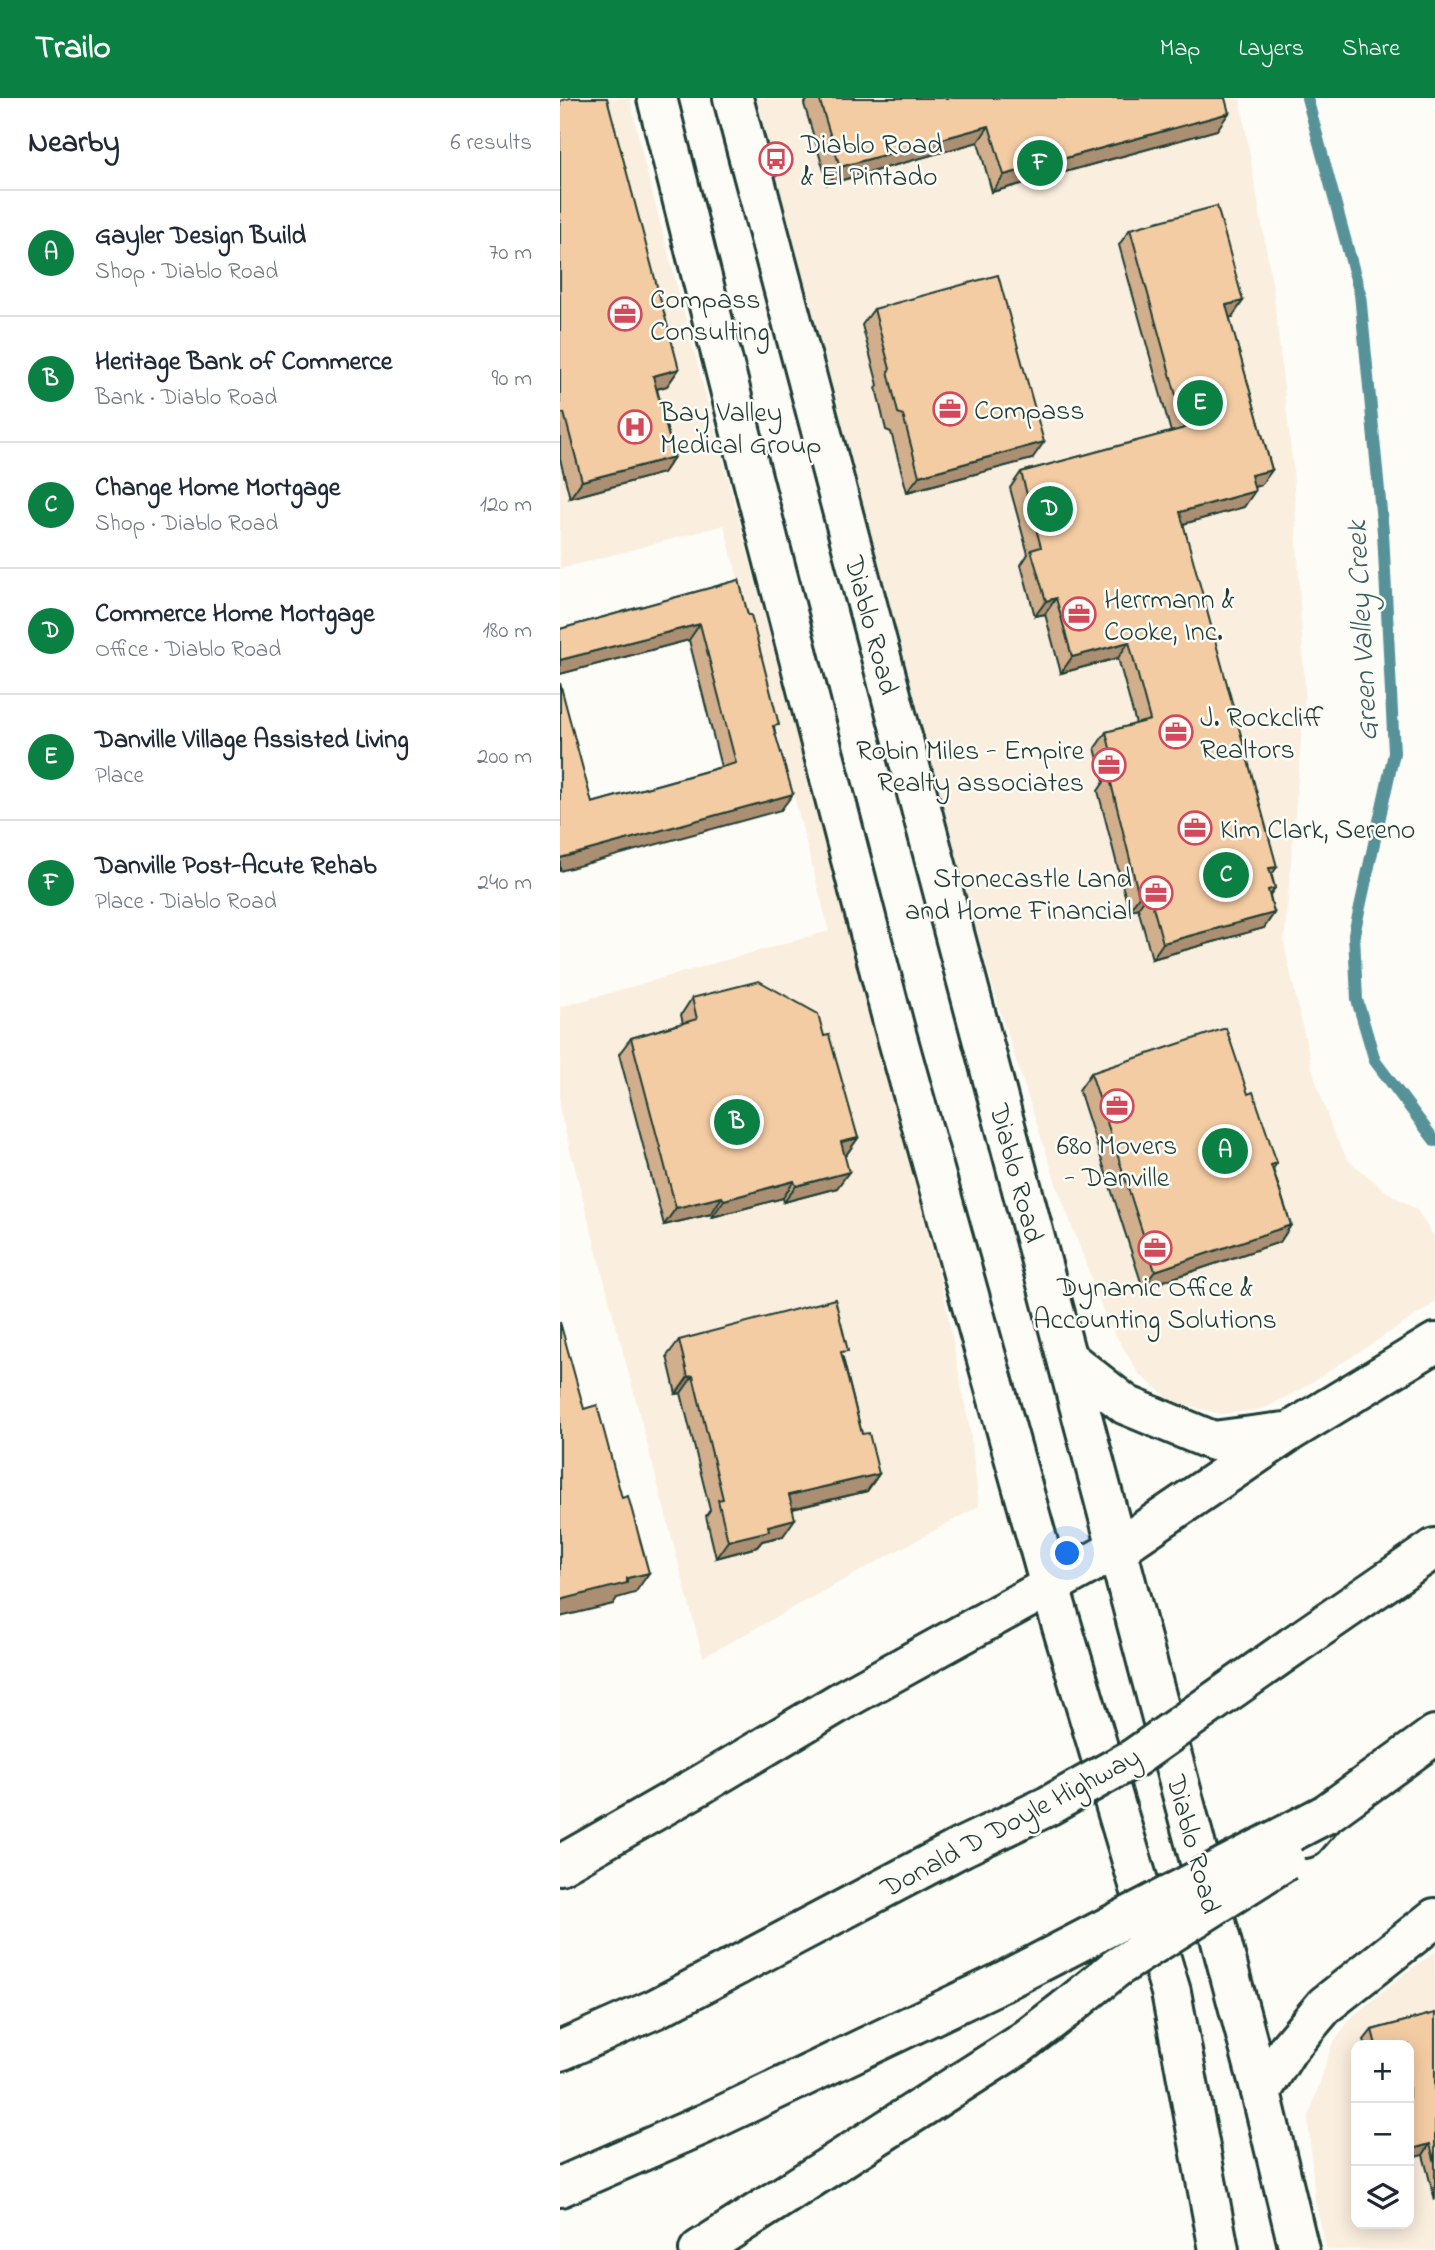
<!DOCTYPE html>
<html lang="en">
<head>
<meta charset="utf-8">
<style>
  body { margin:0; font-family:"Indie Flower",sans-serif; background:#f6f6f7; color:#1f2937 }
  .controls { position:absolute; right:21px; bottom:21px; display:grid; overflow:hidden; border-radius:14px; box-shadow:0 4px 18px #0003 }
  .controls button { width:63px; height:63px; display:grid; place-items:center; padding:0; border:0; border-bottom:2px solid #e0e1e3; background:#fff; color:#1f2937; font:35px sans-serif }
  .you { position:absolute; left:508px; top:1456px; width:24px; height:24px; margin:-18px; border:5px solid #fff; border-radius:50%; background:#1a73e8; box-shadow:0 0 0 10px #1a73e833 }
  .badge { display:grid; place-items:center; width:46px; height:46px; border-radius:50%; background:#0b8043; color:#fff; font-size:23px; font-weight:700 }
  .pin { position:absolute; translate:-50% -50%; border:4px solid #fff; box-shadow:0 2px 7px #0006 }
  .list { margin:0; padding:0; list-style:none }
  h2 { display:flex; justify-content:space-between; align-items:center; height:91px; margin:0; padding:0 28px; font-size:30px }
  h2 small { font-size:23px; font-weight:400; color:#747a83 }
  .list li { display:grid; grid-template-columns:46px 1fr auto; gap:21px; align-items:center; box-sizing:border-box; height:126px; padding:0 28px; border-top:2px solid #e0e1e3 }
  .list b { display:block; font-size:26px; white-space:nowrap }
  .list p { margin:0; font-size:23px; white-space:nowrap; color:#747a83 }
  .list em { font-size:23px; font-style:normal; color:#747a83 }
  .icon { flex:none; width:38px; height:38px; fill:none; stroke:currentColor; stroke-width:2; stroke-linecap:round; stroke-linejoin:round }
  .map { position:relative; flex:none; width:875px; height:2152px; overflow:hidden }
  header { display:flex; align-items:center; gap:42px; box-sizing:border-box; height:98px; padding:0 35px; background:#0b8043; color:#fff }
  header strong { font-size:33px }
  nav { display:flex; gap:38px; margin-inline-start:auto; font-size:24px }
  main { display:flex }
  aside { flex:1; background:#fff }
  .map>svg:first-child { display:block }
</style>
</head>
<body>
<header>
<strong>Trailo</strong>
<nav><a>Map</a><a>Layers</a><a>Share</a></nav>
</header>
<main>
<aside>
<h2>Nearby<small>6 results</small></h2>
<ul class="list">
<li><span class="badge">A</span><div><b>Gayler Design Build</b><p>Shop · Diablo Road</p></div><em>70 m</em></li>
<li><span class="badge">B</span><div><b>Heritage Bank of Commerce</b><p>Bank · Diablo Road</p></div><em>90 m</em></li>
<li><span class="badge">C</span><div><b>Change Home Mortgage</b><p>Shop · Diablo Road</p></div><em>120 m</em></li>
<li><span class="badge">D</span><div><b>Commerce Home Mortgage</b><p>Office · Diablo Road</p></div><em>180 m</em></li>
<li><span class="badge">E</span><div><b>Danville Village Assisted Living</b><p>Place</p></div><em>200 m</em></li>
<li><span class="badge">F</span><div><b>Danville Post-Acute Rehab</b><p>Place · Diablo Road</p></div><em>240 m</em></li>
</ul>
</aside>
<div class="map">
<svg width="875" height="2152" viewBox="0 0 875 2152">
  <rect width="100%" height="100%" fill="#fdfcf7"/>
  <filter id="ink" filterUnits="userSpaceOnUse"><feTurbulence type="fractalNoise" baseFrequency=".0143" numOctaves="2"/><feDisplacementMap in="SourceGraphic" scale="14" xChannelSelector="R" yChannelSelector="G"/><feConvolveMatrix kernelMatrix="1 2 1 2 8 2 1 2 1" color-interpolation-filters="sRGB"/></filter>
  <g filter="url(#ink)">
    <!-- built -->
    <path fill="#faeede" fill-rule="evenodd" d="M 0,0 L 70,0 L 84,64 L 383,1192 L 411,1339 L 419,1408 L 143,1559 L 0,1013 L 0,909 L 269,833 L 164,427 L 0,471 Z
      M 196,0 L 680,0 L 713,191 L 733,371 L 745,596 L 724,846 L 752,971 L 773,1034 L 788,1062 L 827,1094 L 857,1112 L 875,1141 L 875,1205 L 741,1291 L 703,1311 L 661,1316 L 613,1304 L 579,1276 L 547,1223 L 496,1085 L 439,910 L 411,812 Z
      M 875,1854 L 875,2152 L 767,2152 L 755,2103 L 748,2021 L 772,1947 L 791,1920 L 846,1874 ZM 796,1947 L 849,1947 L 849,2126 L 796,2126 Z"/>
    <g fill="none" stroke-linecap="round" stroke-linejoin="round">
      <!-- stream -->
      <path stroke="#579298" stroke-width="12" d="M 747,0 L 800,196 L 823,434 L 834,655 L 794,836 L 797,902 L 815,963 L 875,1043"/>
      <defs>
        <path id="secondary" d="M 97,0 L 189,367 L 334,928 L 490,1488 L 611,1894 L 659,2152
          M 173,0 L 701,1994 L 739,2152"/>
        <path id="highway" d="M 508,1261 L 566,1307 L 653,1343 L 724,1334
          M 733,1548 L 875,1450
          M 745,1740 L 766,1716 L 875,1637
          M 0,1767 L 142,1686 L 283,1602 L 557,1451 L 729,1334 L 875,1245
          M 0,1953 L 95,1911 L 400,1750
          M 701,1994 L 728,1951 L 765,1907 L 875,1820
          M 0,2089 L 144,2026 L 440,1885
          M 139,2152 L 459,1947 L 507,1910"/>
      </defs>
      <!-- secondary casing -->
      <use href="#secondary" stroke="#1f3d34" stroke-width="44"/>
      <!-- highway casing -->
      <use href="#highway" stroke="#1f3d34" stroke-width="44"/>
      <!-- secondary -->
      <use href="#secondary" stroke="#fdfcf7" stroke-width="38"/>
      <!-- highway -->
      <use href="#highway" stroke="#fdfcf7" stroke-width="38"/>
      <defs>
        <path id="highway-bridge" d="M 400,1750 L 488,1708 L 574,1660 L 733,1548
          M 440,1885 L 766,1716
          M 507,1910 L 556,1870 L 725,1763"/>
      </defs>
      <!-- highway-bridge casing -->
      <use href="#highway-bridge" stroke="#1f3d34" stroke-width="44" stroke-linecap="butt"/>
      <!-- highway-bridge -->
      <use href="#highway-bridge" stroke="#fdfcf7" stroke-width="38"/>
    </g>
    <!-- wall -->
    <path fill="#d2af8c" stroke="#1f3d34" stroke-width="2" d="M 249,0 L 665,0 L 657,32 L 432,94 L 418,44 L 268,86 L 244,6 Z
      M 0,3 L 119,271 L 107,288 L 97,291 L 114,359 L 103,375 L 10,400 L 0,361 Z
      M 570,131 L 672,219 L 669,219 L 712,372 L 701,387 L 694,389 L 684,409 L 623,426 L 715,790 L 710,797 L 714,815 L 704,830 L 592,861 L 578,810 L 569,813 L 538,693 L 544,684 L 535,650 L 546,634 L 576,626 L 558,560 L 501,575 L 485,516 L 475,518 L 461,467 L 468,456 L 450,390 L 461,374 L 611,334 L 559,147 Z
      M 314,211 L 472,361 L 347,394 L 331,334 L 326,332 L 316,290 L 318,287 L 302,227 Z
      M 179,482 L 215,633 L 221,712 L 32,705 L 161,669 L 129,542 L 0,576 L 0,531 Z
      M 132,900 L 264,938 L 298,1040 L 286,1057 L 284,1057 L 277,1090 L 224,1104 L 223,1100 L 152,1119 L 151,1116 L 104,1127 L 59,956 L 71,940 L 123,925 L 121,917 Z
      M 531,975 L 688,996 L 717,1065 L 713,1071 L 731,1127 L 720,1144 L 583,1190 L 519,992 Z
      M 119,1242 L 283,1260 L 302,1336 L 319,1376 L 307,1393 L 233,1411 L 223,1438 L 202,1443 L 197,1449 L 156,1460 L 146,1418 L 150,1412 L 121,1295 L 116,1296 L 107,1258 Z
      M 875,1915 L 875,2102 L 863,2057 L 849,1947 L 806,1947 L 804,1942 L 812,1932 Z"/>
    <!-- shaded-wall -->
    <path fill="#ab8f72" stroke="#1f3d34" stroke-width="2" d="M 669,15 L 657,32 L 432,94 L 444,77 Z
      M 429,28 L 418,44 L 268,86 L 280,69 Z
      M 683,203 L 672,219 L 655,223 L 666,207 Z
      M 119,271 L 107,288 L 82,295 L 93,278 Z
      M 484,344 L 472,361 L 347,394 L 359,378 Z
      M 114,359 L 103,375 L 10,400 L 22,383 Z
      M 712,372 L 701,387 L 680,393 L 691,377 Z
      M 695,393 L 684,409 L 609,430 L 620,414 Z
      M 496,500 L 485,516 L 475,518 L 486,503 Z
      M 140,526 L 129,542 L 0,576 L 0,562 Z
      M 569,544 L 558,560 L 501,575 L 512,559 Z
      M 233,696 L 221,712 L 0,773 L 0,760 Z
      M 717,769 L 706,785 L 709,770 Z
      M 589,794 L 578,810 L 569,813 L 579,798 Z
      M 714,815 L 704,830 L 592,861 L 603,845 Z
      M 298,1040 L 286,1057 L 270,1061 L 281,1044 Z
      M 289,1074 L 277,1090 L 224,1104 L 236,1088 Z
      M 234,1083 L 223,1100 L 152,1119 L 164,1102 Z
      M 162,1099 L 151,1116 L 104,1127 L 116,1110 Z
      M 731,1127 L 720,1144 L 583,1190 L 595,1173 Z
      M 133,1278 L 121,1295 L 116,1296 L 128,1279 Z
      M 319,1376 L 307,1393 L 218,1414 L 229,1397 Z
      M 235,1421 L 223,1438 L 202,1443 L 197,1449 L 156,1460 L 168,1443 L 208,1428 Z
      M 89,1475 L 75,1495 L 57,1500 L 53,1506 L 0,1519 L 0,1502 L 67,1480 Z
      M 870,2046 L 863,2057 L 849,2061 L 849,2052 Z"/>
    <!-- building -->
    <path fill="#f4cca3" stroke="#1f3d34" stroke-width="2" d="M 10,0 L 47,0 L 119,271 L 93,278 L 114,359 L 22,383 L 4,315 L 0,316 L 0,3 Z
      M 259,0 L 665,0 L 669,15 L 444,77 L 429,28 L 280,69 Z
      M 657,108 L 683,203 L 666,207 L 712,372 L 691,377 L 695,393 L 620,414 L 717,769 L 709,770 L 715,790 L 708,792 L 714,815 L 603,845 L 589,794 L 579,798 L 549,677 L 556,674 L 546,634 L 590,622 L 569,544 L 512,559 L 496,500 L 486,503 L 471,452 L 481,449 L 461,374 L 625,330 L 570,131 Z
      M 438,177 L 484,344 L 359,378 L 343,317 L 338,315 L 328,273 L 330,271 L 314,211 Z
      M 179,482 L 188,517 L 191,517 L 219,627 L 213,628 L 233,696 L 0,760 L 0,585 L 32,705 L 176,665 L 140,526 L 0,562 L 0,531 Z
      M 199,883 L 258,916 L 264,938 L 269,937 L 298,1040 L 281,1044 L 289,1074 L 236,1088 L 234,1083 L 164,1102 L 162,1099 L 116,1110 L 71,940 L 137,921 L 132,900 Z
      M 666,930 L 688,996 L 693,994 L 717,1065 L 711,1067 L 731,1127 L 595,1173 L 531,975 Z
      M 275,1201 L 288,1253 L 281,1254 L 302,1336 L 309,1335 L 319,1376 L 229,1397 L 235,1421 L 208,1428 L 209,1433 L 168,1443 L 158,1402 L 163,1401 L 133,1278 L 128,1279 L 119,1242 Z
      M 0,1224 L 24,1311 L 37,1307 L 62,1400 L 68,1398 L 89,1475 L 67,1480 L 67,1485 L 0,1502 Z
      M 875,1915 L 875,2065 L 870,2046 L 849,2052 L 849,1947 L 816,1947 L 812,1932 Z"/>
  </g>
  <!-- icons -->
  <defs>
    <symbol id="bus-ring" viewBox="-11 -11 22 22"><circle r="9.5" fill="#fdfcf7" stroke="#d1495b" stroke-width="1.5"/><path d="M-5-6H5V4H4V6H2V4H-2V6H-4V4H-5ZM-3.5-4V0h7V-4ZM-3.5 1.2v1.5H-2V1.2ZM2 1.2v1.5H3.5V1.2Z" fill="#d1495b"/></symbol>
    <symbol id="office-ring" viewBox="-11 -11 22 22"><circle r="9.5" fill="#fdfcf7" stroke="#d1495b" stroke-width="1.5"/><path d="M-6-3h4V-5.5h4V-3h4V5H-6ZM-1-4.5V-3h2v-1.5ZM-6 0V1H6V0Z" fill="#d1495b"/></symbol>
    <symbol id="hospital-ring" viewBox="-11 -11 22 22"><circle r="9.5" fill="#fdfcf7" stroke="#d1495b" stroke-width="1.5"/><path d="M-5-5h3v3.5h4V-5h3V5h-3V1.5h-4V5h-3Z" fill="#d1495b"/></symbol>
  </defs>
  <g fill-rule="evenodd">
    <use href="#bus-ring" x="197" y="42" width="38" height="38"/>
    <use href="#office-ring" x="46" y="197" width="38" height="38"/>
    <use href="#office-ring" x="371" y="292" width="38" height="38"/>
    <use href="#hospital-ring" x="56" y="310" width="38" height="38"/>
    <use href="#office-ring" x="500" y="497" width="38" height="38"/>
    <use href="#office-ring" x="597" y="615" width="38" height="38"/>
    <use href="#office-ring" x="530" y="648" width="38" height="38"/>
    <use href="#office-ring" x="616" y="711" width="38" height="38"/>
    <use href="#office-ring" x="577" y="776" width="38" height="38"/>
    <use href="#office-ring" x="538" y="989" width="38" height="38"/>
    <use href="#office-ring" x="576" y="1131" width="38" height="38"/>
  </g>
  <g text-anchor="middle" stroke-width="5" stroke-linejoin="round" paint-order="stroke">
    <!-- poi labels -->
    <g font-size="28" fill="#1f3d34" stroke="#fdfcf7" text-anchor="start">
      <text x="241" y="55">Diablo Road<tspan x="241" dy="32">&amp; El Pintado</tspan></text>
      <text x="90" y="210">Compass<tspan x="90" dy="32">Consulting</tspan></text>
      <text x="414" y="321">Compass</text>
      <text x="100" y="323">Bay Valley<tspan x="100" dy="32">Medical Group</tspan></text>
      <text x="544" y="510">Herrmann &amp;<tspan x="544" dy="32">Cooke, Inc.</tspan></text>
      <text x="640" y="628">J. Rockcliff<tspan x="640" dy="32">Realtors</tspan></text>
      <text x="524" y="661" text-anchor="end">Robin Miles - Empire<tspan x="524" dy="32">Realty associates</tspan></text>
      <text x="660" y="740">Kim Clark, Sereno</text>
      <text x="572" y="789" text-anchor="end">Stonecastle Land<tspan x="572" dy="32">and Home Financial</tspan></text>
      <text x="557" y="1056" text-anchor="middle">680 Movers<tspan x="557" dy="32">- Danville</tspan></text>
      <text x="595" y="1198" text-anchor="middle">Dynamic Office &amp;<tspan x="595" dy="32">Accounting Solutions</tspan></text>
    </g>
    <!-- street labels -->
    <g font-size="28" fill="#1f3d34" stroke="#fdfcf7">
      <text transform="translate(313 527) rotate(75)" y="10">Diablo Road</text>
      <text transform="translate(458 1075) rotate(75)" y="10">Diablo Road</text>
      <text transform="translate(450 1723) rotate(-28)" y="10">Donald D Doyle Highway</text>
      <text transform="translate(635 1746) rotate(75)" y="10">Diablo Road</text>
    </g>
    <!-- water labels -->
    <g font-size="30" font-style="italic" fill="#36605e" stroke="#fdfcf7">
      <text transform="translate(801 533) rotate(-93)" y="10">Green Valley Creek</text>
    </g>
  </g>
</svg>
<div class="controls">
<button>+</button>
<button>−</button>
<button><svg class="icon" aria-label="layers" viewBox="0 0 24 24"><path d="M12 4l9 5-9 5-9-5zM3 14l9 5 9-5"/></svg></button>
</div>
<div class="you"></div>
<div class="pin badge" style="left:665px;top:1053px">A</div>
<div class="pin badge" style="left:177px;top:1024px">B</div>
<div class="pin badge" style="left:666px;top:777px">C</div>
<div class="pin badge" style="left:490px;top:411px">D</div>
<div class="pin badge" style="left:640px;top:305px">E</div>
<div class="pin badge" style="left:480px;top:65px">F</div>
</div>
</main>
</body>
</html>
